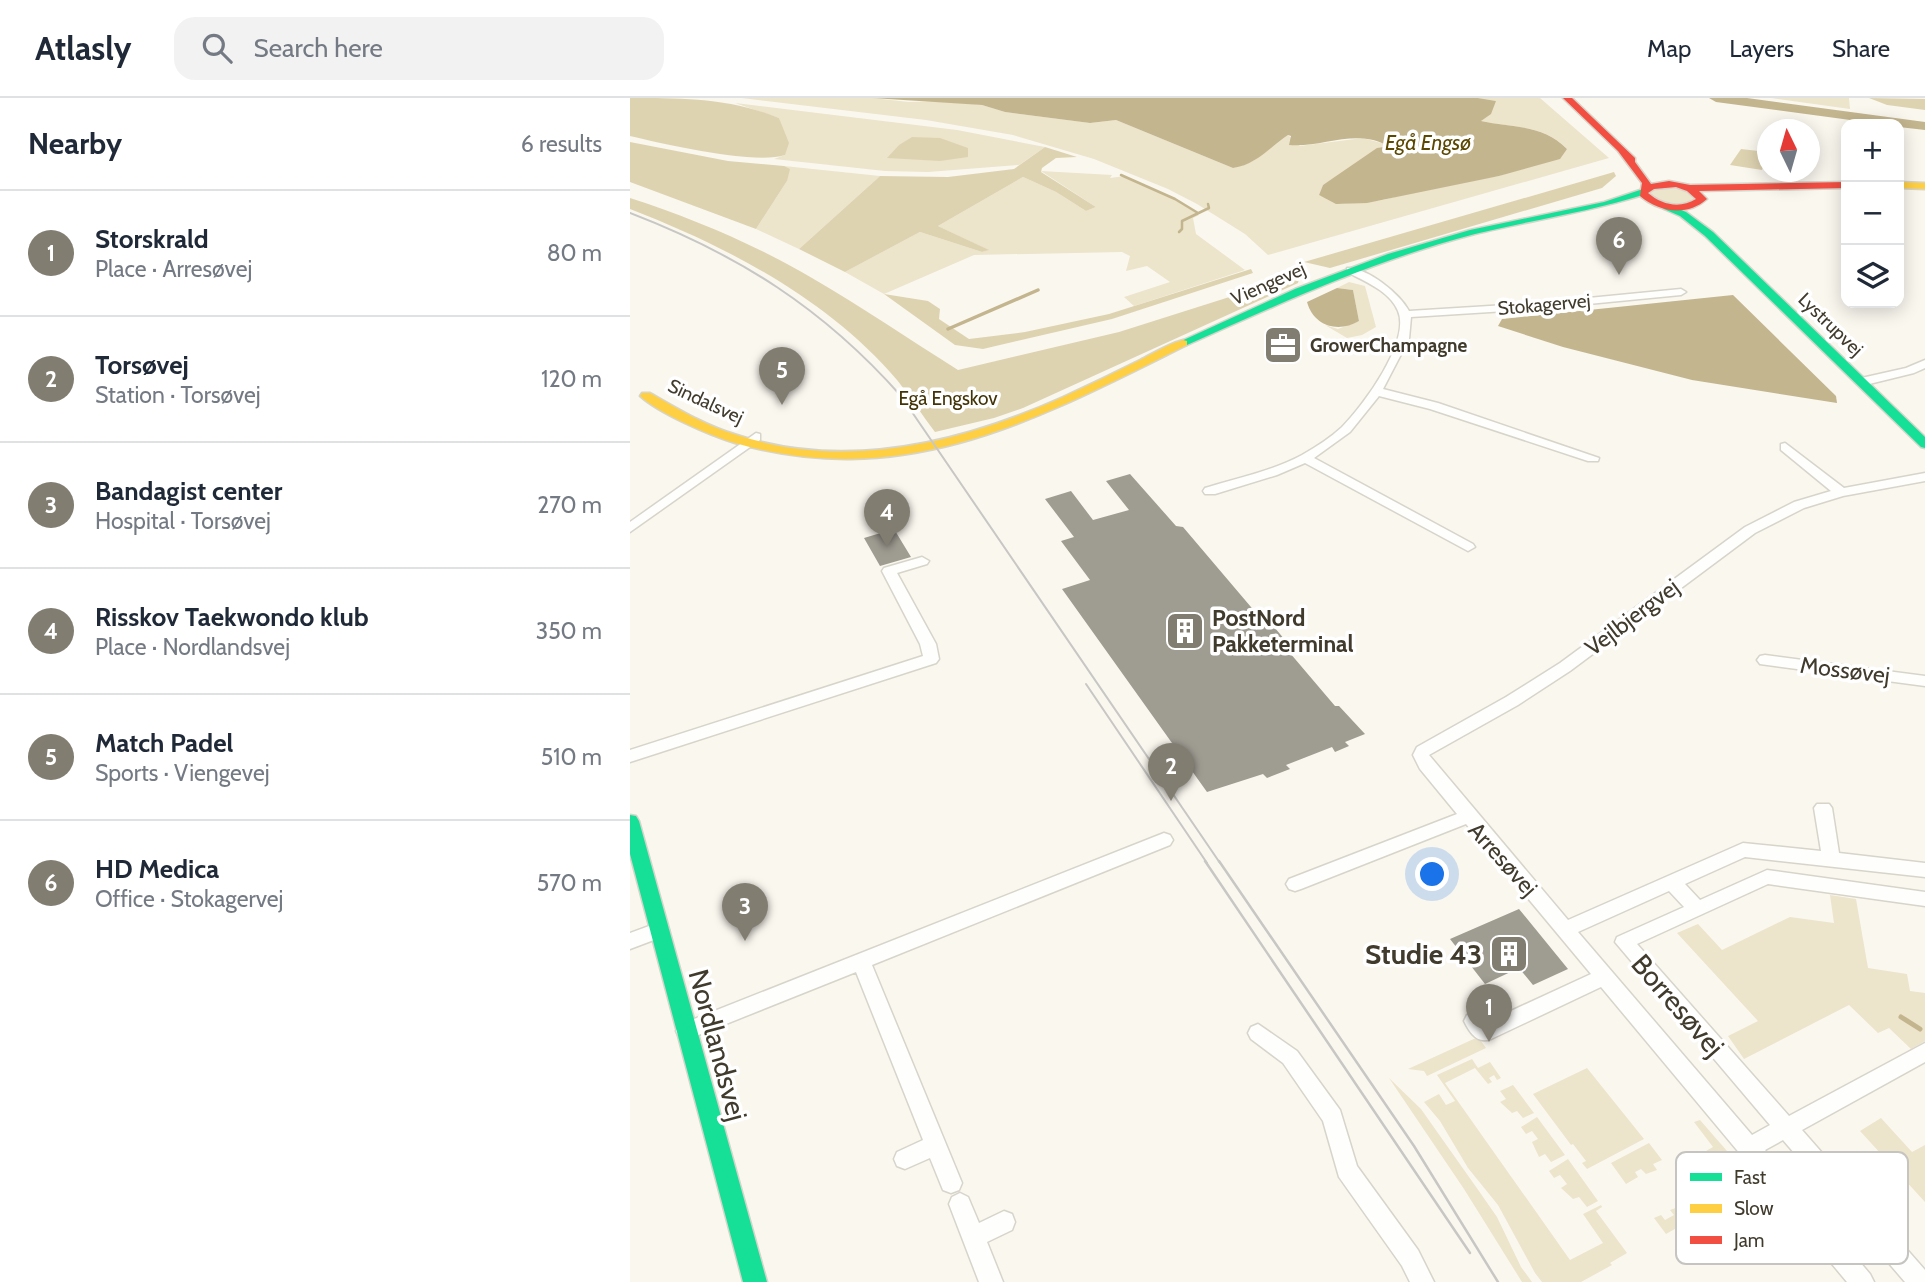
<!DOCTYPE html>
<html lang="en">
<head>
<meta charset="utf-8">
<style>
  body { margin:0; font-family:Cabin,sans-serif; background:#f2f2f3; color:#1f2937 }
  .controls { position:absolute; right:21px; top:21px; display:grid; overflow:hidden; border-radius:14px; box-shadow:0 4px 18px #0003 }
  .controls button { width:63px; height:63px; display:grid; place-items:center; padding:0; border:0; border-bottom:2px solid #e0e1e3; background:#fff; color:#1f2937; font:35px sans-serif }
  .compass { position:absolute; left:1127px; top:21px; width:63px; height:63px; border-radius:50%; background:#fff; box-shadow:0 4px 18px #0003; rotate:355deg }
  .you { position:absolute; left:803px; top:777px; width:24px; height:24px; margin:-18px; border:5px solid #fff; border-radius:50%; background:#1a73e8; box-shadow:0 0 0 10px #1a73e833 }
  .badge { display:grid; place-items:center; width:46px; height:46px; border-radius:50%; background:#817d71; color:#fff; font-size:23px; font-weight:700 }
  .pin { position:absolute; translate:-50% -58px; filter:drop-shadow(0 2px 4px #0008) }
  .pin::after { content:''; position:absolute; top:37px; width:24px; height:21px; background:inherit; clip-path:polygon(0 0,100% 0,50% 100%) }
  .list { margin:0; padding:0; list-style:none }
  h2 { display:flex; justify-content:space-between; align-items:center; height:91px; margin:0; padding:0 28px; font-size:30px }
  h2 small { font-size:23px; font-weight:400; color:#747a83 }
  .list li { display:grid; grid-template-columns:46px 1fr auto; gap:21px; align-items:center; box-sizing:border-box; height:126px; padding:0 28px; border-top:2px solid #e0e1e3 }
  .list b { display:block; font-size:26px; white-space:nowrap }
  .list p { margin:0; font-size:23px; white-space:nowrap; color:#747a83 }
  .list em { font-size:23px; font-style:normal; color:#747a83 }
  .icon { flex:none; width:38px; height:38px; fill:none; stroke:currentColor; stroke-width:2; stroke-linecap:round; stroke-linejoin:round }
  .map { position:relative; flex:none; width:1295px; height:1184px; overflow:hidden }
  header { display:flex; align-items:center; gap:42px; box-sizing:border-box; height:98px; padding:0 35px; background:#fff; border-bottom:2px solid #e0e1e3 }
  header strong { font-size:33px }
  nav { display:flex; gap:38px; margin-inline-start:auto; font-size:24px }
  .search { width:490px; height:63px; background:#f2f2f3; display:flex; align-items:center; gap:18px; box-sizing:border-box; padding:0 24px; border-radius:21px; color:#747a83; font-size:26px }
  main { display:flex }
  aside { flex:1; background:#fff }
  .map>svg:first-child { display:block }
</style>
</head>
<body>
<header>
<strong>Atlasly</strong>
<div class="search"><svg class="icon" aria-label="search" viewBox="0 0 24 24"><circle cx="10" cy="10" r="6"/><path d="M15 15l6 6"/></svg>Search here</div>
<nav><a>Map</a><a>Layers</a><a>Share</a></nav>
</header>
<main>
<aside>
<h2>Nearby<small>6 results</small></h2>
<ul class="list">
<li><span class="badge">1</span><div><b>Storskrald</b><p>Place · Arresøvej</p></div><em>80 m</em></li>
<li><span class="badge">2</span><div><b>Torsøvej</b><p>Station · Torsøvej</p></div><em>120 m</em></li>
<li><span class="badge">3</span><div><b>Bandagist center</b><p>Hospital · Torsøvej</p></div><em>270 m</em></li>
<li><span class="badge">4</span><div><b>Risskov Taekwondo klub</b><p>Place · Nordlandsvej</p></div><em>350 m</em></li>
<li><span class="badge">5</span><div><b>Match Padel</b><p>Sports · Viengevej</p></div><em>510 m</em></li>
<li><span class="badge">6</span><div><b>HD Medica</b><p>Office · Stokagervej</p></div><em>570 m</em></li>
</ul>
</aside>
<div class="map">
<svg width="1295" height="1184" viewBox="0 0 1295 1184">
  <rect width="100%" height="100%" fill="#faf7ef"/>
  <!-- green -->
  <path fill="#ece4cb" d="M 112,0 L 242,0 L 279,4 L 318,3 L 352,7 L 375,14 L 460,25 L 486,22 L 603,70 C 626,66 640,49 658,37 L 670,48 L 733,40 L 755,46 L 754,49 L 693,87 L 689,97 L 712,106 L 753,102 L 807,88 L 869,78 L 937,51 C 914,26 882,30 851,23 L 866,3 L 848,0 L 910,0 L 979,60 L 638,157 L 615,136 L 567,106 L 538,91 L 464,61 L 383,37 L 296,22 Z
    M 1141,0 L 1219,0 L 1220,11 Z
    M 105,5 L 327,32 L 415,49 L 389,67 L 298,74 L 255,73 L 144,61 L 155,57 L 155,41 L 149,20 Z
    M 154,68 L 250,78 L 169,151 L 126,131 L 157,83 Z
    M 411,73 L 482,77 L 480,80 L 495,78 L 545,101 L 569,117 L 563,120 L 566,136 L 615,172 L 504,208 L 494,199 L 540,184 L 517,168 L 496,173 L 500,158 L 492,154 L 344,157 L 254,196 L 215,174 L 290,134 L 352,154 L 358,152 L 308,128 L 393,79 L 426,94 L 456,113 L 466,109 Z
    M 1022,90 L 1056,91 L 1067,101 C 1049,112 1034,106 1018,94 Z
    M 719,184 L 735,188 L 746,229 L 732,237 L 717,240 L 695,227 L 708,231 L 729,223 L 723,192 L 707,190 Z
    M 1200,797 L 1226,801 L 1238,870 L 1277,876 L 1280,893 L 1295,895 L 1295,943 L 1281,951 L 1259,930 L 1248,935 L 1219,907 L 1114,961 L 1098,938 L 1128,923 L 1047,835 L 1068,826 L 1092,852 L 1160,819 L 1204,825 Z
    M 848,939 L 856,950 L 797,978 L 794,973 L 778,971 Z
    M 842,961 L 848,970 L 860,964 L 871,980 L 867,982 L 864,977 L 859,980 L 862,984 L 858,986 L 845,970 L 815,985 L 940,1162 L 973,1145 L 953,1116 L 971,1107 L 972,1109 L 966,1113 L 997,1155 L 980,1165 L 982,1167 L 951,1184 L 912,1184 L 905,1175 L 868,1107 L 838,1070 L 810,1023 L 794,1004 L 809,996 L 816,1007 L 825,1003 L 807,977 Z
    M 957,970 L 1014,1041 L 957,1071 L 952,1065 L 956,1063 L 943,1046 L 941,1047 L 903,996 Z
    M 759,980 L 791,1011 L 851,1096 L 867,1119 L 891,1169 L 902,1184 L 892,1184 L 834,1091 Z
    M 883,987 L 904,1015 L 893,1020 L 887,1013 L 882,1015 L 870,1004 L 876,1001 L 870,993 Z
    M 907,1019 L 935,1057 L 921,1064 L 915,1056 L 909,1059 L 902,1044 L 908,1041 L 902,1033 L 896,1036 L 891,1029 Z
    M 1251,1020 L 1282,1054 L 1295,1047 L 1295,1104 L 1230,1033 Z
    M 1070,1022 L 1097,1053 L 1085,1061 L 1112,1092 L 1078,1111 L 1068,1099 L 1076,1095 L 1081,1100 L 1087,1096 L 1084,1091 L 1092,1086 L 1081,1072 L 1086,1069 L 1079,1061 L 1074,1063 L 1069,1057 L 1083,1049 L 1064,1024 Z
    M 1019,1045 L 1032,1062 L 1023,1066 L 1027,1072 L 1016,1076 L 1011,1071 L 1005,1074 L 1008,1079 L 996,1086 L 981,1065 Z
    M 938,1061 L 968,1103 L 957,1109 L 949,1099 L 943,1101 L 931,1090 L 937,1086 L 930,1077 L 924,1080 L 919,1073 Z
    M 1063,1102 L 1073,1115 L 1036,1136 L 1024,1120 L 1031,1117 L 1035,1122 L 1044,1117 L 1040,1112 L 1054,1107 L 1059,1112 L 1067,1108 Z"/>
  <!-- forest -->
  <path fill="#ded3b1" d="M 0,0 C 52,0 100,0 149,20 L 159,45 L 155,57 C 125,67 34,46 0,38 Z
    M 1239,0 L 1295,1 L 1295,12 L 1257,7 Z
    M 282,39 L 310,40 L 338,50 L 338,59 L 310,63 L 257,60 L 269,47 Z
    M 0,44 L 98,63 L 154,68 L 160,71 L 157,83 L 126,131 L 0,84 Z
    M 415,49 L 447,59 L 426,60 L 412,70 L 411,74 L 466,109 L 456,113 L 426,94 L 393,79 L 308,128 L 359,152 L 352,154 L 290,134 L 215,174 L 169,151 L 250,78 L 318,79 L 384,71 Z
    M 1111,51 L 1137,54 L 1132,72 L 1100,67 Z
    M 984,74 L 986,78 L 972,90 L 700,170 L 674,164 Z
    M 0,100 C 62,120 126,147 182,180 C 232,209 279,241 328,272 L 489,234 L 656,181 L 648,174 L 654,173 L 669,181 L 668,185 L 393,310 L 364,320 L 305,334 C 292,317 280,298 267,282 C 198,201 98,149 0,111 Z
    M 621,171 L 623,175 L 482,221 L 353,251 L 325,247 L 254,196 L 298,203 L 310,211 L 309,221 L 339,241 L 395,234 L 479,216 Z"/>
  <!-- water -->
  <path fill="#c3b58e" d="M 242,0 L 848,0 L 866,3 L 861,16 L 851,23 C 883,30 913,26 937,51 L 930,61 L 869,78 L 737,105 L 706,106 L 689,97 L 693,87 L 747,50 L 754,49 L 754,46 C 724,31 690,50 659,47 L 661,38 L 658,37 C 640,49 626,67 603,70 L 486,22 L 460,25 L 375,14 L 352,7 Z
    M 707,190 L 723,192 L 729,223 C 709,235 684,229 677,204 Z
    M 1103,197 L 1206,298 L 1207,305 L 1062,282 L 933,249 L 868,228 L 872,221 Z"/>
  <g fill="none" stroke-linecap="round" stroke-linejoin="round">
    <!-- stream-far2 -->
    <path stroke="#c3b58e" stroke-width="2.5" d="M 491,77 L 545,101 L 568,115
      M 549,134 L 552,131 L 552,123 L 579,110 L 578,106"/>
    <!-- stream-far1 -->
    <path stroke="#c3b58e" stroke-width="3.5" d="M 318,231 L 408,192"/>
    <!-- stream -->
    <path stroke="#c3b58e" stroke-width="5" d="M 1271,919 L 1290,931"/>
    <!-- river -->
    <path fill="#c3b58e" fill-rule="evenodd" d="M 1079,0 L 1117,0 L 1295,24 L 1295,32 L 1269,29 L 1269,26 L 1250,26 L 1086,4 Z"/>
  </g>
  <!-- building -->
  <path fill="#9f9c92" d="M 500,376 L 546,428 L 553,429 L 632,522 L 640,524 L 655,542 L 654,548 L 705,608 L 709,608 L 735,636 L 715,644 L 719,648 L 705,654 L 702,649 L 656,667 L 660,671 L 637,680 L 633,676 L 577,694 L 432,491 L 460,482 L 431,443 L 444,439 L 415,401 L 441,393 L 463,422 L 499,412 L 476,383 Z
    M 264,431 L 281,459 L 250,468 L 234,440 Z
    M 889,811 L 938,871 L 903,887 L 889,870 L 855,886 L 820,841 Z"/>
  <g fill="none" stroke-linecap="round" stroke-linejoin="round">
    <defs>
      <path id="street" d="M 717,170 C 737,169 770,196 779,213 L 907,205 L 1051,191 L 1056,194 L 1051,197 L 907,211 L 781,219 L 779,241 L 753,291 L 808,305 L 969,360 L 968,363 L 958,363 L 800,311 L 749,298 L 720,334 L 684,360 L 843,446 L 845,449 L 838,453 L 675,365 L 647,377 L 585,396 L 575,396 L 573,393 L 575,390 C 608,380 642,373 672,357 C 686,349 700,340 712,329 C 733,308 781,243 768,213 C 760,193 734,183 717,174 Z
        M 1295,262 L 1295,270 L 1284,275 L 1231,288 L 1225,284 L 1227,281 L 1276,270 Z
        M 126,335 L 130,336 L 130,342 L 0,434 L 0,424 Z
        M 1155,345 L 1214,390 L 1295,375 L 1295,383 L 1213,398 L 1174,410 L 1125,435 L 940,573 L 888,607 L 799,657 L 938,822 L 1113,745 L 1191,753 L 1184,710 L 1187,706 L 1199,706 L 1202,710 L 1209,755 L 1295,765 L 1295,779 L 1115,759 L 1055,786 L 1070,802 L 1137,772 L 1295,794 L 1295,808 L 1138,786 L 1007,846 L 1159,1018 L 1295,945 L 1295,964 L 1172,1032 L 1295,1172 L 1295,1184 L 1275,1184 L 1153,1042 L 1135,1052 L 1240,1176 L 1244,1184 L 1217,1184 L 971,889 L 861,941 C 847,946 840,935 834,923 L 837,917 C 847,914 851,917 857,924 L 961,876 L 836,726 L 671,791 L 665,793 L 659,791 L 656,786 L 659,781 L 827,716 L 790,671 L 783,657 L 787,649 L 876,599 L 930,565 L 1115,429 L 1164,404 L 1201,393 L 1151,352 L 1151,346 ZM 1039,793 L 1054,809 L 987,839 L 985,844 L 1140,1027 L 1122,1037 L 948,834 Z
        M 292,459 L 299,463 L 297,466 L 267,475 L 306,546 L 309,561 L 306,565 L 0,664 L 0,652 L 293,558 L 290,546 L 252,473 L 254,470 Z
        M 1135,557 L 1295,578 L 1295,588 L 1130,566 L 1127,562 L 1130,558 Z
        M 534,735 L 540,737 L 543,742 L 540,747 L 242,867 L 332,1085 L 329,1092 L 321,1095 L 313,1092 L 300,1060 L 275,1071 L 267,1068 L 264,1061 L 267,1054 L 293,1042 L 226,874 L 56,942 L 49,939 L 46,933 L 49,927 Z
        M 30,824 L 37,827 L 39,832 L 37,837 L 0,851 L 0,835 Z
        M 628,926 L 667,953 L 710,1012 L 727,1068 L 788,1152 L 804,1184 L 780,1184 L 772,1168 L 709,1079 L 693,1023 L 653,965 L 621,941 L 618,935 L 621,929 Z
        M 330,1095 L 338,1099 L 349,1125 L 374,1113 L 382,1116 L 385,1124 L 382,1132 L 357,1144 L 373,1184 L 349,1184 L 319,1106 L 322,1099 Z"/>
      <path id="fast" d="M 1013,91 L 1016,92 L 1016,96 C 960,114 902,122 845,136 C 745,162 651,205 557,247 L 547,245 L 665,191 L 758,156 L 840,132 L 974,104 Z
        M 1037,106 L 1056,114 L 1083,134 L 1295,339 L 1295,350 L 1291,349 L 1075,138 L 1050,118 L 1034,111 L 1032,109 Z
        M 0,717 L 6,718 L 9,723 L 137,1184 L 113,1184 L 0,756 Z"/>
      <path id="slow" d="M 1269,84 L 1295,85 L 1295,91 L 1269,90 Z
        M 553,242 L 557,243 L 557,247 C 408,321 276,394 105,345 C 81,338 28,315 10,298 L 12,295 L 20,295 C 48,311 76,328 107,337 C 216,373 331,345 433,299 C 459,287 484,275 510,262 C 524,255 538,246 553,242 Z"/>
      <path id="jam" d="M 933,0 L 942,0 L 1005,60 L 1005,64 L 1021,86 L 1039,83 L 1060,87 L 1216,84 L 1216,90 L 1069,93 L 1077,101 C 1057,119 1029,114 1010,98 L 1012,85 L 988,53 ZM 1046,89 L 1057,93 L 1066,101 C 1050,111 1032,107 1018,95 L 1024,91 Z"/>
    </defs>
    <!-- street casing -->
    <use href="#street" stroke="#d7d4ca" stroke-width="3"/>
    <!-- fast casing -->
    <use href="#fast" stroke="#d7d4ca" stroke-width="3"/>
    <!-- slow casing -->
    <use href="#slow" stroke="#d7d4ca" stroke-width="3"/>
    <!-- jam casing -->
    <use href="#jam" stroke="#d7d4ca" stroke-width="3"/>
    <!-- street -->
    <use href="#street" fill="#fefefd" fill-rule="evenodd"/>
    <!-- fast -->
    <use href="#fast" fill="#16e098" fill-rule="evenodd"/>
    <!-- slow -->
    <use href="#slow" fill="#ffcf43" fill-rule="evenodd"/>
    <!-- jam -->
    <use href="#jam" fill="#f24e42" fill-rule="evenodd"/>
    <!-- tram-far1 -->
    <path stroke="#c8c7c4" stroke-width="2" d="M 0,115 C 109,157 193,210 271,298 L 590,765
      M 456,586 L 577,765"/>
    <!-- tram -->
    <path stroke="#c8c7c4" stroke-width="2.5" d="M 575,763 L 840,1155
      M 589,763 L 784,1048 L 868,1184"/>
  </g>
  <!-- icons -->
  <defs>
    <symbol id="office-square" viewBox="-11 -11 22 22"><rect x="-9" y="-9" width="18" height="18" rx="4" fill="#817d71" stroke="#fff"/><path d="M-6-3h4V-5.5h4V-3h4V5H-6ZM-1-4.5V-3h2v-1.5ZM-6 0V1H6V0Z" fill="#fff"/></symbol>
    <symbol id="building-square" viewBox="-11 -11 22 22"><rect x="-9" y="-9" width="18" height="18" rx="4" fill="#817d71" stroke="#fff"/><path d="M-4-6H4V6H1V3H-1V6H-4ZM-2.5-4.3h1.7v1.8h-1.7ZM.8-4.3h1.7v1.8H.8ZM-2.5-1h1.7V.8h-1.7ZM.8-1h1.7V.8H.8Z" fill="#fff"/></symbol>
  </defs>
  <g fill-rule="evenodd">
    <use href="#office-square" x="631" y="225" width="44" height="44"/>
    <use href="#building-square" x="533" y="511" width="44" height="44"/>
    <use href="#building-square" x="857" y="834" width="44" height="44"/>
  </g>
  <g text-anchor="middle" stroke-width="7" stroke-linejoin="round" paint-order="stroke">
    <!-- far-street labels -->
    <g font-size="19" fill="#403b2d" stroke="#fff">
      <text transform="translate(638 185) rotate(-24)" y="7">Viengevej</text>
      <text transform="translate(914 206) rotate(-5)" y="7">Stokagervej</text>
      <text transform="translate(1201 226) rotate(44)" y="7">Lystrupvej</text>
      <text transform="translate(76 303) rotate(25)" y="7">Sindalsvej</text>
    </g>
    <!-- far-poi labels -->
    <g font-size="19" font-weight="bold" fill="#403b2d" stroke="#fff" text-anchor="start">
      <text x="680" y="254">GrowerChampagne</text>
    </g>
    <!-- far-park labels -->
    <g font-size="19" fill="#423406" stroke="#fff">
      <text x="318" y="307">Egå Engskov</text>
    </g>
    <!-- far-water labels -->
    <g font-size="21" font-style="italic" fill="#5c4801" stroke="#fff">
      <text x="798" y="52">Egå Engsø</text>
    </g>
    <!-- street labels -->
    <g font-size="23" fill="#403b2d" stroke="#fff">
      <text transform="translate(1002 519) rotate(-37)" y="8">Vejlbjergvej</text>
      <text transform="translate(1215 572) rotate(7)" y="8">Mossøvej</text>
      <text transform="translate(873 761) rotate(48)" y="8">Arresøvej</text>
    </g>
    <!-- poi labels -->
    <g font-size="23" font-weight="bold" fill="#403b2d" stroke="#fff" text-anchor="start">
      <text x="582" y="528">PostNord<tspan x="582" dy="26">Pakketerminal</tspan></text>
    </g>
    <!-- near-poi labels -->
    <g font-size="28" font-weight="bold" fill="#403b2d" stroke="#fff" text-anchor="end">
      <text x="852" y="866">Studie 43</text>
    </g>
    <!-- near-street labels -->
    <g font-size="28" fill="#403b2d" stroke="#fff">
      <text transform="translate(1048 907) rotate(49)" y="10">Borresøvej</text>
      <text transform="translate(88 947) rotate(75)" y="10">Nordlandsvej</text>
    </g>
  </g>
  <!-- legend -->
  <rect x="1046" y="1054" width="232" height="112" rx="10" fill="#fff" stroke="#c6c4c0" stroke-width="2"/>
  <rect x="1060" y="1075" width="32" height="8" fill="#16e098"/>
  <rect x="1060" y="1106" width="32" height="9" fill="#ffcf43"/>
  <rect x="1060" y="1138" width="32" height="8" fill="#f24e42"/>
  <g font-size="19" fill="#403b2d">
    <text x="1104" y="1086">Fast</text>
    <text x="1104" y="1117">Slow</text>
    <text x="1104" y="1149">Jam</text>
  </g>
</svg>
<div class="controls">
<button>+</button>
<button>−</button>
<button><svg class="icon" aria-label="layers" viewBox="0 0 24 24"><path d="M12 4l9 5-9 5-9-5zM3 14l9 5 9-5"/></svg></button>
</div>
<svg class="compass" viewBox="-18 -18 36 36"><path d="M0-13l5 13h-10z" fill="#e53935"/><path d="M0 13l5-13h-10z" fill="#747a83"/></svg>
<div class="you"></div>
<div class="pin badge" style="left:859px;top:944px">1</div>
<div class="pin badge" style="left:541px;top:703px">2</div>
<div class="pin badge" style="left:115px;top:843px">3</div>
<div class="pin badge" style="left:257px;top:449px">4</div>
<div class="pin badge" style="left:152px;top:307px">5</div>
<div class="pin badge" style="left:989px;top:177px">6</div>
</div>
</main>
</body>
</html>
